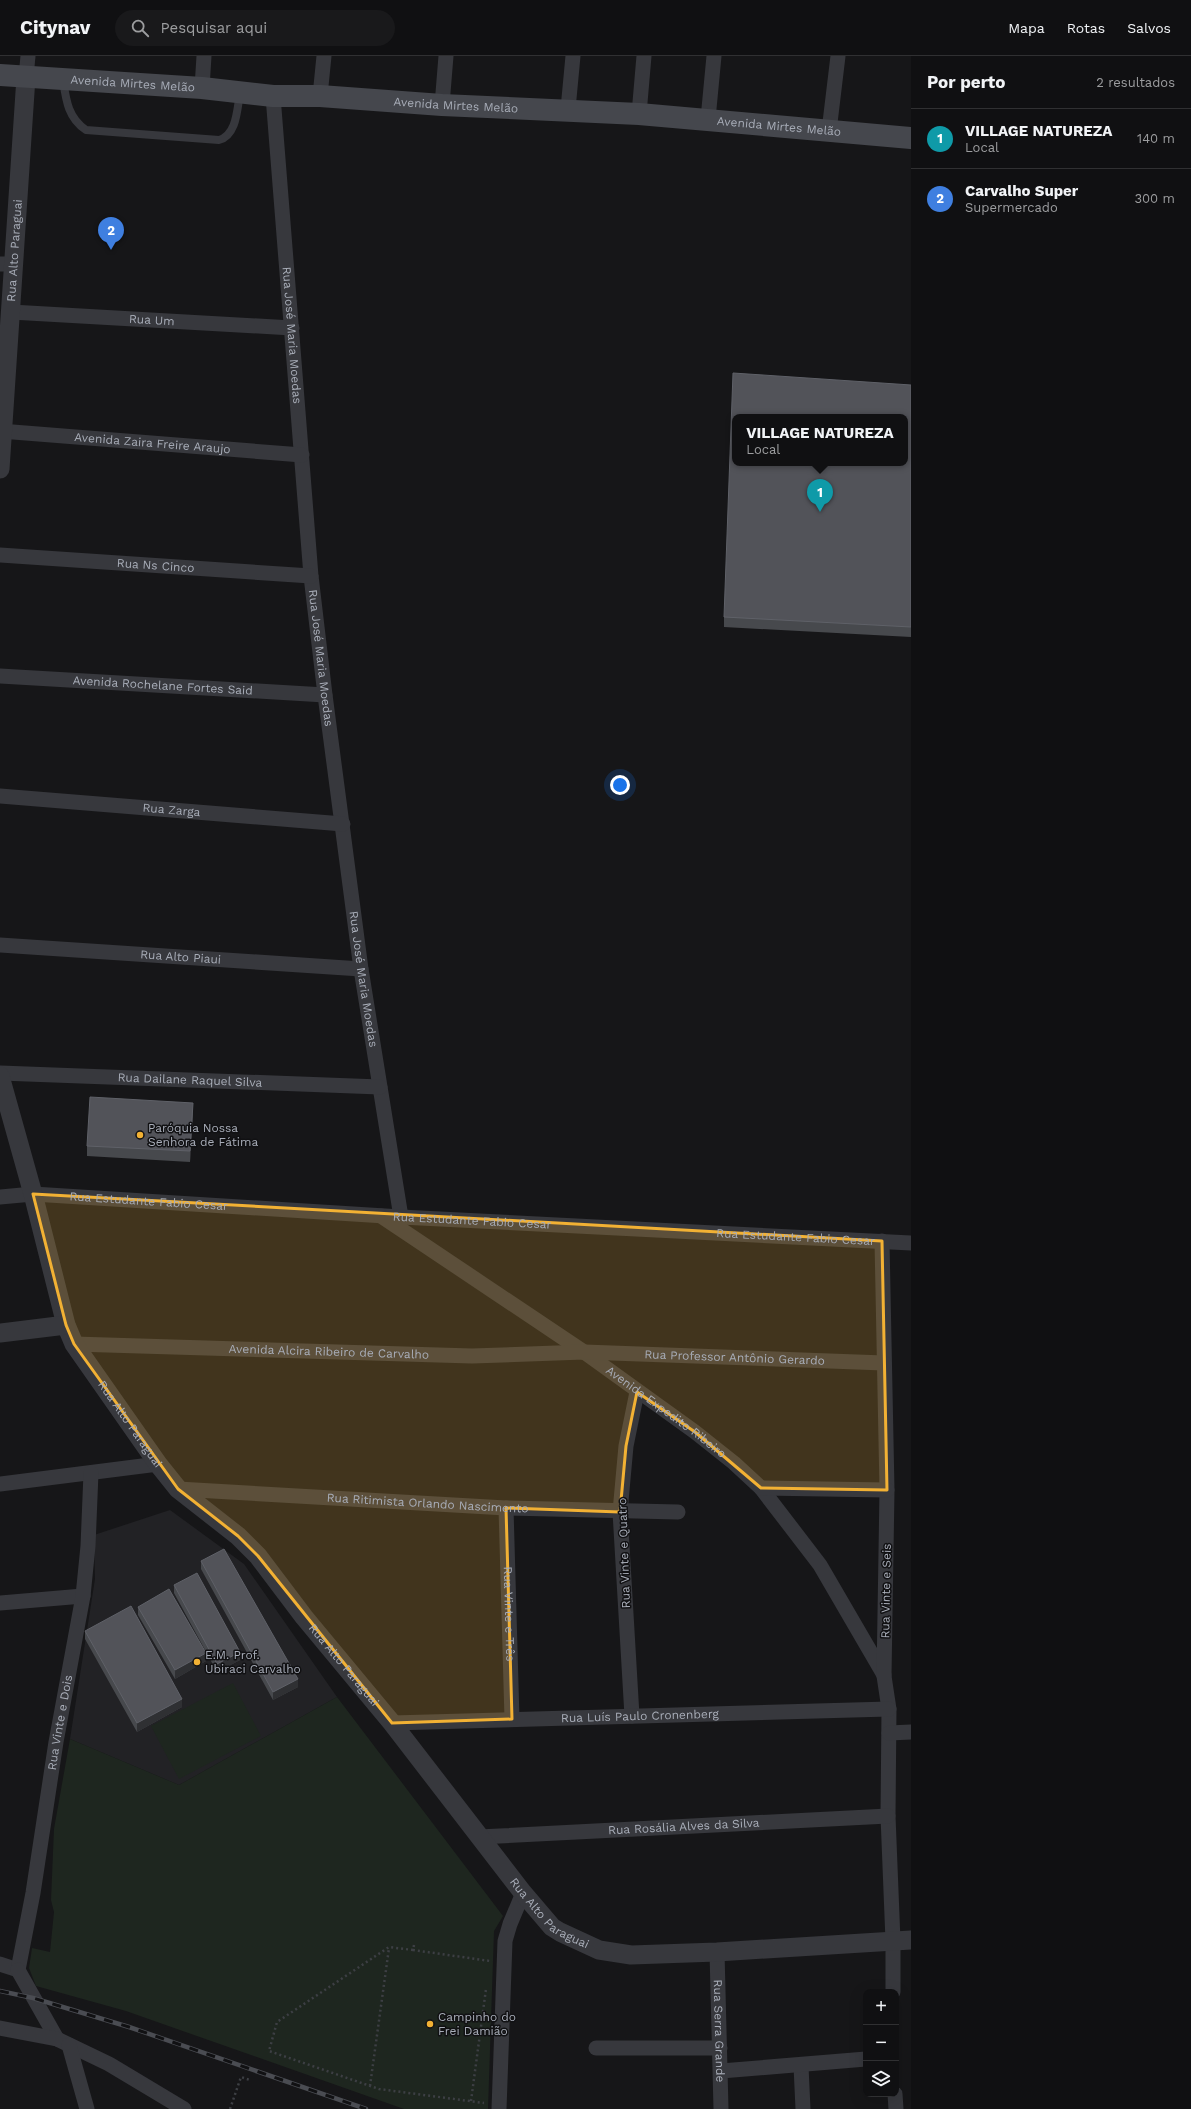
<!DOCTYPE html>
<html lang="pt">
<head>
<meta charset="utf-8">
<style>
  body { margin:0; font-family:"Work Sans",sans-serif; background:#19191b; color:#f1f3f6 }
  .controls { position:absolute; right:12px; bottom:12px; display:grid; overflow:hidden; border-radius:8px; box-shadow:0 4px 16px #0002 }
  .controls button { width:36px; height:36px; display:grid; place-items:center; padding:0; border:0; border-bottom:1px solid #303032; background:#101012; color:#f1f3f6; font:20px sans-serif }
  .you { position:absolute; left:620px; top:729px; width:14px; height:14px; margin:-10px; border:3px solid #fff; border-radius:50%; background:#1a73e8; box-shadow:0 0 0 6px #1a73e833 }
  .badge { display:grid; place-items:center; width:26px; height:26px; border-radius:50%; background:#f2b134; color:#fff; font-size:13px; font-weight:700 }
  .pin { position:absolute; translate:-50% -33px; filter:drop-shadow(0 1px 2px #0008) }
  .pin::after { content:''; position:absolute; top:21px; width:14px; height:12px; background:inherit; clip-path:polygon(0 0,100% 0,50% 100%) }
  .popup { position:absolute; left:732px; top:358px; width:176px; height:52px; box-sizing:border-box; display:grid; place-content:center; border-radius:8px; background:#101012; filter:drop-shadow(0 1px 3px #0005); font-size:13px; white-space:nowrap; color:#9c9d9f }
  .popup b { font-size:15px; color:#f1f3f6 }
  .popup::after { content:''; position:absolute; left:50%; top:100%; margin-left:-8px; border:8px solid transparent; border-top-color:#101012 }
  .list { margin:0; padding:0; list-style:none }
  h2 { display:flex; justify-content:space-between; align-items:center; height:52px; margin:0; padding:0 16px; font-size:17px }
  h2 small { font-size:13px; font-weight:400; color:#9c9d9f }
  .list li { display:grid; grid-template-columns:26px 1fr auto; gap:12px; align-items:center; box-sizing:border-box; height:60px; padding:0 16px; border-top:1px solid #303032 }
  .list b { display:block; font-size:15px; white-space:nowrap }
  .list p { margin:0; font-size:13px; white-space:nowrap; color:#9c9d9f }
  .list em { font-size:13px; font-style:normal; color:#9c9d9f }
  .icon { flex:none; width:22px; height:22px; fill:none; stroke:currentColor; stroke-width:2; stroke-linecap:round; stroke-linejoin:round }
  .map { position:relative; flex:none; width:911px; height:2053px; overflow:hidden }
  header { display:flex; align-items:center; gap:24px; box-sizing:border-box; height:56px; padding:0 20px; background:#101012; border-bottom:1px solid #303032 }
  header strong { font-size:19px }
  nav { display:flex; gap:22px; margin-inline-start:auto; font-size:14px }
  .search { width:280px; height:36px; background:#19191b; display:flex; align-items:center; gap:10px; box-sizing:border-box; padding:0 14px; border-radius:22px; color:#9c9d9f; font-size:15px }
  main { display:flex }
  aside { flex:1; background:#101012 }
  .map>svg:first-child { display:block }
</style>
</head>
<body>
<header>
<strong>Citynav</strong>
<div class="search"><svg class="icon" aria-label="search" viewBox="0 0 24 24"><circle cx="10" cy="10" r="6"/><path d="M15 15l6 6"/></svg>Pesquisar aqui</div>
<nav><a>Mapa</a><a>Rotas</a><a>Salvos</a></nav>
</header>
<main>
<div class="map">
<svg width="911" height="2053" viewBox="0 0 911 2053">
  <rect width="100%" height="100%" fill="#161618"/>
  <!-- built -->
  <path fill="#222225" d="M 170,1454 L 244,1508 L 337,1641 L 179,1729 L 70,1683 L 95,1523 L 94,1479 Z"/>
  <!-- green -->
  <path fill="#1e261f" d="M 233,1627 L 261,1680 L 179,1723 L 151,1670 Z
    M 337,1641 L 503,1860 L 494,1875 L 488,2053 L 404,2053 L 126,1955 L 36,1930 L 29,1912 L 32,1892 L 50,1896 L 54,1856 L 51,1844 L 54,1773 L 70,1683 L 179,1729 Z"/>
  <g fill="none" stroke-linecap="round" stroke-linejoin="round">
    <!-- path -->
    <path stroke="#3d3f44" stroke-width="2.5" stroke-dasharray="2 3" stroke-linecap="butt" d="M 414,1889 L 413,1894 L 490,1905
      M 413,1894 L 389,1891 L 277,1966 L 269,1995 L 379,2033 L 484,2047
      M 370,2030 L 389,1892
      M 471,2045 L 486,1933
      M 230,2053 L 241,2021 L 250,2024"/>
    <!-- service -->
    <path stroke="#37383d" stroke-width="8" d="M 63,24 C 66,44 68,62 86,74 L 219,84 C 237,79 237,53 240,37"/>
    <!-- minor -->
    <g stroke="#37383d" stroke-width="15">
      <path d="M 26,21 L 28,0"/>
      <path d="M 202,32 L 204,0"/>
      <path id="s1" d="M 273,40 L 311,520 L 325,639 L 361,913 L 401,1161"/>
      <path d="M 320,40 L 324,0"/>
      <path d="M 442,49 L 446,0"/>
      <path d="M 568,53 L 573,0"/>
      <path d="M 639,58 L 644,0"/>
      <path d="M 708,63 L 714,0"/>
      <path d="M 829,75 L 838,0"/>
      <path d="M 0,208 L 14,208"/>
      <path id="s2" d="M 11,256 L 292,272"/>
      <path id="s3" d="M 0,375 L 302,399"/>
      <path id="s4" d="M 0,499 L 311,520"/>
      <path id="s5" d="M 0,620 L 325,639"/>
      <path id="s6" d="M 0,740 L 343,768"/>
      <path id="s7" d="M 0,889 L 361,913"/>
      <path id="s8" d="M 0,1017 L 380,1031"/>
      <path id="s9" d="M 0,1141 L 33,1138 L 401,1161 L 911,1187"/>
      <path id="s10" d="M 381,1160 L 584,1296 L 695,1376 L 734,1407 L 761,1432 L 820,1509 L 884,1619"/>
      <path d="M 882,1185 L 887,1434 L 884,1620 L 889,1653 L 888,1760 L 893,1885 L 893,1936"/>
      <path id="s11" d="M 74,1288 L 472,1300 L 584,1296 L 884,1307"/>
      <path d="M 0,1428 L 158,1408"/>
      <path d="M 761,1432 L 887,1434"/>
      <path id="s12" d="M 178,1433 L 506,1452 L 678,1456"/>
      <path id="s13" d="M 506,1452 L 512,1663"/>
      <path d="M 0,1547 L 83,1540"/>
      <path d="M 632,1660 L 620,1456 L 626,1390 L 637,1336"/>
      <path id="s14" d="M 392,1667 L 889,1653"/>
      <path d="M 889,1677 L 911,1676"/>
      <path id="s15" d="M 479,1781 L 888,1760"/>
      <path id="s16" d="M 717,1896 L 721,2053"/>
      <path d="M 0,1908 L 18,1914"/>
      <path id="s17" d="M 18,1914 L 33,1837 L 56,1686 L 83,1540 L 88,1490 L 91,1417"/>
      <path d="M 18,1914 L 57,1983"/>
      <path d="M 0,1972 L 57,1983 L 109,2008 L 184,2053"/>
      <path d="M 69,1989 L 87,2053"/>
      <path d="M 596,1992 L 720,1992"/>
      <path d="M 801,2010 L 803,2053"/>
      <path d="M 721,2015 L 866,2003"/>
      <path d="M 895,2038 L 896,2053"/>
      <path d="M 499,2053 L 505,1885 L 510,1868 L 523,1837"/>
    </g>
    <!-- tertiary -->
    <g stroke="#37383d" stroke-width="19">
      <path id="s18" d="M 0,413 L 26,21"/>
      <path id="s19" d="M 0,1020 L 33,1138 L 66,1269 L 74,1288 L 158,1408 L 178,1433 L 238,1480 L 258,1500 L 304,1561 L 392,1667 L 523,1837 L 552,1871 L 560,1876 L 599,1894 L 631,1899 L 717,1896 L 911,1884"/>
      <path d="M 0,1277 L 66,1269"/>
    </g>
    <!-- secondary -->
    <path stroke="#45474d" stroke-width="22" id="s20" d="M 0,19 L 202,32 L 273,40 L 320,40 L 442,49 L 639,58 L 911,82"/>
    <defs>
      <path id="rail" d="M 0,1935 L 33,1942 L 129,1971 L 366,2053"/>
    </defs>
    <!-- rail casing -->
    <use href="#rail" stroke="#4a4c52" stroke-width="4.5"/>
    <!-- rail -->
    <use href="#rail" stroke="#111113" stroke-width="3" stroke-dasharray="9" stroke-linecap="butt"/>
  </g>
  <!-- wall -->
  <path fill="#47494d" d="M 911,329 L 911,581 L 724,571 L 724,561 Z
    M 193,1058 L 190,1106 L 87,1100 L 87,1090 Z
    M 201,1505 L 298,1631 L 273,1644 L 201,1513 Z
    M 174,1529 L 240,1604 L 217,1616 L 174,1537 Z
    M 138,1551 L 206,1605 L 175,1623 L 138,1559 Z
    M 85,1575 L 182,1651 L 137,1676 L 85,1583 Z"/>
  <!-- shaded-wall -->
  <path fill="#2f3033" d="M 193,1047 L 193,1058 L 190,1106 L 190,1095 Z
    M 240,1596 L 240,1604 L 217,1616 L 217,1608 Z
    M 206,1597 L 206,1605 L 175,1623 L 175,1614 Z
    M 298,1623 L 298,1631 L 273,1644 L 273,1636 Z
    M 182,1643 L 182,1651 L 137,1676 L 137,1667 Z"/>
  <!-- building -->
  <path fill="#525359" stroke="#5f6168" fill-rule="evenodd" d="M 733,317 L 911,329 L 911,571 L 724,561 ZM 735,361 L 905,361 L 905,407 L 735,407 Z
    M 90,1041 L 193,1047 L 190,1095 L 87,1090 Z
    M 224,1493 L 298,1623 L 273,1636 L 201,1505 Z
    M 197,1517 L 240,1596 L 217,1608 L 174,1529 Z
    M 169,1533 L 206,1597 L 175,1614 L 138,1551 Z
    M 131,1550 L 182,1643 L 137,1667 L 85,1575 Z"/>
  <!-- marked area -->
  <path fill="#f2b134" fill-opacity="0.2" stroke="#f2b134" stroke-width="3" stroke-linejoin="round" d="M 33,1138 L 882,1185 L 887,1434 L 761,1432 L 695,1376 L 637,1336 L 626,1390 L 620,1456 L 506,1452 L 512,1663 L 392,1667 L 258,1500 L 238,1480 L 178,1433 L 74,1288 L 66,1269 Z"/>
  <!-- markers -->
  <g fill="#f2b134" stroke="#111113" stroke-width="1.5">
    <circle cx="140" cy="1079" r="4"/>
    <circle cx="197" cy="1606" r="4"/>
    <circle cx="430" cy="1968" r="4"/>
  </g>
  <g text-anchor="middle" stroke-width="3" stroke-linejoin="round" paint-order="stroke">
    <!-- street labels -->
    <g font-size="12" fill="#a8adb8" stroke="#111113">
      <text dy="4" stroke="none"><textPath href="#s20" startOffset="133">Avenida Mirtes Melão</textPath></text>
      <text dy="4" stroke="none"><textPath href="#s20" startOffset="457">Avenida Mirtes Melão</textPath></text>
      <text dy="4" stroke="none"><textPath href="#s20" startOffset="781">Avenida Mirtes Melão</textPath></text>
      <text dy="4" stroke="none"><textPath href="#s18" startOffset="219">Rua Alto Paraguai</textPath></text>
      <text dy="4" stroke="none"><textPath href="#s2" startOffset="141">Rua Um</textPath></text>
      <text dy="4" stroke="none"><textPath href="#s1" startOffset="240">Rua José Maria Moedas</textPath></text>
      <text dy="4" stroke="none"><textPath href="#s3" startOffset="153">Avenida Zaira Freire Araujo</textPath></text>
      <text dy="4" stroke="none"><textPath href="#s4" startOffset="156">Rua Ns Cinco</textPath></text>
      <text dy="4" stroke="none"><textPath href="#s1" startOffset="564">Rua José Maria Moedas</textPath></text>
      <text dy="4" stroke="none"><textPath href="#s5" startOffset="163">Avenida Rochelane Fortes Said</textPath></text>
      <text dy="4" stroke="none"><textPath href="#s6" startOffset="172">Rua Zarga</textPath></text>
      <text dy="4" stroke="none"><textPath href="#s7" startOffset="181">Rua Alto Piaui</textPath></text>
      <text dy="4" stroke="none"><textPath href="#s1" startOffset="888">Rua José Maria Moedas</textPath></text>
      <text dy="4" stroke="none"><textPath href="#s8" startOffset="190">Rua Dailane Raquel Silva</textPath></text>
      <text dy="4" stroke="none"><textPath href="#s9" startOffset="149">Rua Estudante Fabio Cesar</textPath></text>
      <text dy="4" stroke="none"><textPath href="#s9" startOffset="473">Rua Estudante Fabio Cesar</textPath></text>
      <text dy="4" stroke="none"><textPath href="#s9" startOffset="797">Rua Estudante Fabio Cesar</textPath></text>
      <text dy="4" stroke="none"><textPath href="#s11" startOffset="255">Avenida Alcira Ribeiro de Carvalho</textPath></text>
      <text dy="4" stroke="none"><textPath href="#s11" startOffset="661">Rua Professor Antônio Gerardo</textPath></text>
      <text dy="4" stroke="none"><textPath href="#s10" startOffset="346">Avenida Expedito Ribeiro</textPath></text>
      <text dy="4" stroke="none"><textPath href="#s19" startOffset="376">Rua Alto Paraguai</textPath></text>
      <text dy="4" stroke="none"><textPath href="#s12" startOffset="250">Rua Ritimista Orlando Nascimento</textPath></text>
      <text transform="translate(624 1497) rotate(-92)" y="4">Rua Vinte e Quatro</text>
      <text transform="translate(886 1535) rotate(-89)" y="4">Rua Vinte e Seis</text>
      <text dy="4" stroke="none"><textPath href="#s13" startOffset="106">Rua Vinte e Três</textPath></text>
      <text dy="4" stroke="none"><textPath href="#s19" startOffset="700">Rua Alto Paraguai</textPath></text>
      <text dy="4" stroke="none"><textPath href="#s14" startOffset="248">Rua Luís Paulo Cronenberg</textPath></text>
      <text dy="4" stroke="none"><textPath href="#s17" startOffset="251">Rua Vinte e Dois</textPath></text>
      <text dy="4" stroke="none"><textPath href="#s15" startOffset="205">Rua Rosália Alves da Silva</textPath></text>
      <text dy="4" stroke="none"><textPath href="#s19" startOffset="1024">Rua Alto Paraguai</textPath></text>
      <text dy="4" stroke="none"><textPath href="#s16" startOffset="79">Rua Serra Grande</textPath></text>
    </g>
    <!-- poi labels -->
    <g font-size="12" fill="#a8adb8" stroke="#111113" text-anchor="start">
      <text x="148" y="1076">Paróquia Nossa<tspan x="148" dy="14">Senhora de Fátima</tspan></text>
      <text x="205" y="1603">E.M. Prof.<tspan x="205" dy="14">Ubiraci Carvalho</tspan></text>
      <text x="438" y="1965">Campinho do<tspan x="438" dy="14">Frei Damião</tspan></text>
    </g>
  </g>
</svg>
<div class="controls">
<button>+</button>
<button>−</button>
<button><svg class="icon" aria-label="layers" viewBox="0 0 24 24"><path d="M12 4l9 5-9 5-9-5zM3 14l9 5 9-5"/></svg></button>
</div>
<div class="you"></div>
<div class="pin badge" style="left:820px;top:456px;background:#0f9aa8">1</div>
<div class="popup"><b>VILLAGE NATUREZA</b>Local</div>
<div class="pin badge" style="left:111px;top:194px;background:#3f7fe0">2</div>
</div>
<aside>
<h2>Por perto<small>2 resultados</small></h2>
<ul class="list">
<li><span class="badge" style="background:#0f9aa8">1</span><div><b>VILLAGE NATUREZA</b><p>Local</p></div><em>140 m</em></li>
<li><span class="badge" style="background:#3f7fe0">2</span><div><b>Carvalho Super</b><p>Supermercado</p></div><em>300 m</em></li>
</ul>
</aside>
</main>
</body>
</html>
